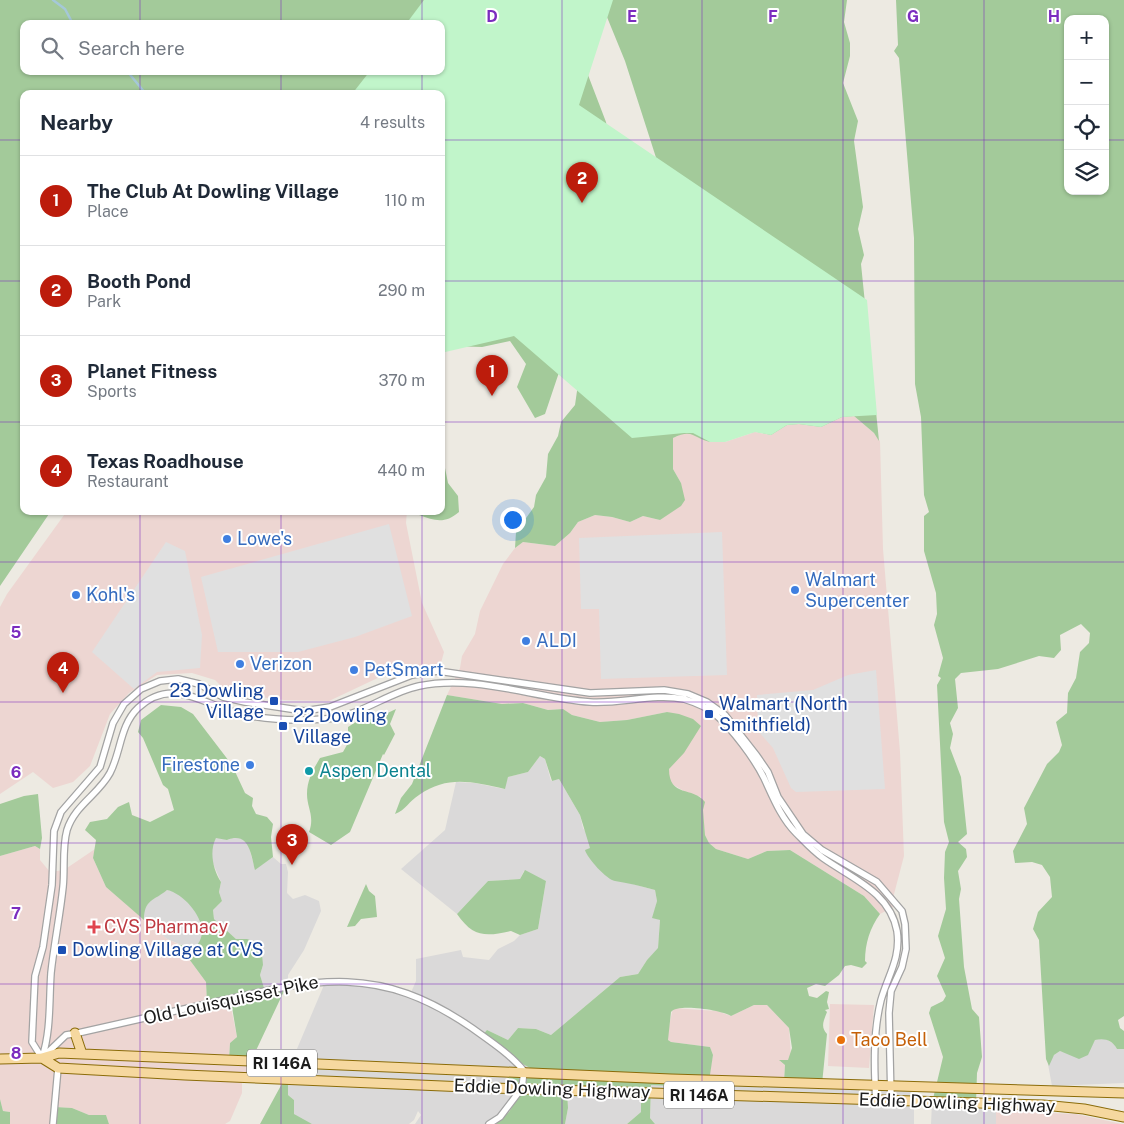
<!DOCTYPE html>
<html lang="en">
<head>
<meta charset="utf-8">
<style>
  body { margin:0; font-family:"Public Sans",sans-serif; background:#f6f6f7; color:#1f2937 }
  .controls { position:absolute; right:15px; top:15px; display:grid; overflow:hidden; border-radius:10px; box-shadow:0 1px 4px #0004 }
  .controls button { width:45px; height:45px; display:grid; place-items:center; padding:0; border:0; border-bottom:1px solid #e0e1e3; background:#fff; color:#1f2937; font:25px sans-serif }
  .you { position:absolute; left:512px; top:519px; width:18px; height:18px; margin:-12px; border:4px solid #fff; border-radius:50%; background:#1a73e8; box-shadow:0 0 0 8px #1a73e833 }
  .badge { display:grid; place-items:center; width:32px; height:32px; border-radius:50%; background:#bc1c0c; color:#fff; font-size:16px; font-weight:700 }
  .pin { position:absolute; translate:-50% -41px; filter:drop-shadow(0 1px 2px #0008) }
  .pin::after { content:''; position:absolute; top:26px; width:18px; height:15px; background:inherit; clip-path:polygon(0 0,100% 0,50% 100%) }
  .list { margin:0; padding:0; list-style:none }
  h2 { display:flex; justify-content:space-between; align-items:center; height:65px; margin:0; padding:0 20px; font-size:21px }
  h2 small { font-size:16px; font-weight:400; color:#747a83 }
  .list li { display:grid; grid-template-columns:32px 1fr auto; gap:15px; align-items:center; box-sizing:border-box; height:90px; padding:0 20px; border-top:1px solid #e0e1e3 }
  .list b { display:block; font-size:19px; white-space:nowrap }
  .list p { margin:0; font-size:16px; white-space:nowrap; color:#747a83 }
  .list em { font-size:16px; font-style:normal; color:#747a83 }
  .icon { flex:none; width:28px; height:28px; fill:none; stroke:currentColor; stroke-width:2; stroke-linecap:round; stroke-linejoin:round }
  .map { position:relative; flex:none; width:1124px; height:1124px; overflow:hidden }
  .search { position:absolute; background:#fff; box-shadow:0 1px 4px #0004; left:20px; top:20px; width:425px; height:55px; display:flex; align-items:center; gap:12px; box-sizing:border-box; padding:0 18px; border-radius:10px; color:#747a83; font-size:19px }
  .panel { position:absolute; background:#fff; box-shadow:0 1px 4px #0004; left:20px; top:90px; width:425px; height:425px; border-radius:10px }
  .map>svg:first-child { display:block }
</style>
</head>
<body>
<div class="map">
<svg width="1124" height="1124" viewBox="0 0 1124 1124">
  <rect width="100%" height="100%" fill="#edeae2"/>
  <!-- residential -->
  <path fill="#dad9d9" d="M 540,756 L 545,759 L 551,781 L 559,779 L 580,815 L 583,828 L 618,880 L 655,890 L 657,901 L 653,917 L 660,920 L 658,949 L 647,960 L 638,974 L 620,977 L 551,1035 L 536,1029 L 518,1028 L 508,1040 L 487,1030 L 534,1071 L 499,1072 L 511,1080 L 511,1087 L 522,1091 L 509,1112 L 496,1124 L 415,1124 L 421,1115 L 418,1111 L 414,1120 L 409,1124 L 312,1124 L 298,1119 L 294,1114 L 294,1100 L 288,1095 L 288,1078 L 290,1070 L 304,1071 L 291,1063 L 324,985 L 365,984 L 409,997 L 416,981 L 416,959 L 461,950 L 463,957 L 489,960 L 498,949 L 514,941 L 520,935 L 538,929 L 546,881 L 524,871 L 520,879 L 488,881 L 457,914 L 401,869 L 445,830 L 456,782 L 475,783 L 504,789 L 508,777 L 528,772 Z
    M 220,837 L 227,840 L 234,837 L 244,839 L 248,844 L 255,869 L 273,857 L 281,864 L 286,864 L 288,872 L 287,893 L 293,899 L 305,895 L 319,901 L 321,911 L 304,950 L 288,975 L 288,987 L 265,991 L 260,975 L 263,965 L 244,940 L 236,939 L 214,919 L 213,910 L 222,901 L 219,892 L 221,882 L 212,861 L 212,845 L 216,838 Z
    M 167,890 L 178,892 L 198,913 L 202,937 L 198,946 L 192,949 L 167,939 L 144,920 L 144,910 L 149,901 Z
    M 1104,1038 L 1114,1044 L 1117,1049 L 1124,1049 L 1124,1083 L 1052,1086 L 1048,1064 L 1054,1055 L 1060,1051 L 1082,1056 L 1088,1052 L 1095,1040 Z
    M 710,1080 L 914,1088 L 914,1124 L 655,1124 L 650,1118 L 651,1085 L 708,1088 Z
    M 567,1090 L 641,1093 L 641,1112 L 627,1124 L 565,1124 L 568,1108 Z
    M 932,1103 L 996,1111 L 996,1124 L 931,1124 Z"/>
  <!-- commercial -->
  <path fill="#edd6d2" d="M 854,416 L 874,433 L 880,441 L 883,549 L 900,752 L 904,856 L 893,898 L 895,906 L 880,914 L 864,896 L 790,850 L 767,851 L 748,859 L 716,849 L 709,843 L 705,835 L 701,797 L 687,793 L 672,784 L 669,780 L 669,769 L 701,726 L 667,712 L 627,720 L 600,722 L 572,715 L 562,709 L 548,710 L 523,703 L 502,704 L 447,695 L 460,668 L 462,656 L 475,634 L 480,611 L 503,564 L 515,548 L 523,542 L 555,546 L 570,533 L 578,522 L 595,515 L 612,517 L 630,522 L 643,516 L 660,520 L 681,483 L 673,469 L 673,438 L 684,433 L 693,433 L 700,438 L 725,442 L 755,432 L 771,435 L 787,425 L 799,424 L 821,427 L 842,417 Z
    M 67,511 L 407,511 L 406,523 L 422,603 L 444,652 L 441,663 L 384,675 L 329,701 L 284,700 L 236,694 L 223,688 L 215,680 L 192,673 L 157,675 L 129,693 L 110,714 L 90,766 L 73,782 L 53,788 L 33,772 L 0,794 L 0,607 L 7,594 Z
    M 35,846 L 40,849 L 40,860 L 50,872 L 64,870 L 95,849 L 93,858 L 106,887 L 167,939 L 178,944 L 206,982 L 207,1003 L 229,998 L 237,1037 L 230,1043 L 229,1060 L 305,1065 L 304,1071 L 290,1070 L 288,1078 L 242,1078 L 242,1093 L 230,1121 L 225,1124 L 109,1124 L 106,1115 L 89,1115 L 72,1108 L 55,1107 L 55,1124 L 10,1124 L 10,1112 L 3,1111 L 0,1099 L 0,856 Z
    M 830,1004 L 874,1005 L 869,1068 L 828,1066 Z
    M 754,1005 L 767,1005 L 789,1028 L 791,1056 L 788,1060 L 780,1061 L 785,1065 L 784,1082 L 709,1077 L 713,1055 L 710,1047 L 671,1042 L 668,1040 L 667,1035 L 673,1008 L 717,1011 L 731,1016 Z
    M 996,1111 L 1076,1114 L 1122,1124 L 996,1124 Z"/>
  <!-- forest -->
  <path fill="#a3ca9a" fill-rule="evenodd" d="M 0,0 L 564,0 L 590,69 L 588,75 L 606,122 L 609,141 L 581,307 L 545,414 L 535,418 L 517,387 L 526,364 L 510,341 L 482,347 L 447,346 L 441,94 L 24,94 L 24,511 L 51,511 L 0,586 ZM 24,24 L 441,24 L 441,71 L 24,71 Z
    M 600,0 L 847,0 L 844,22 L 850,43 L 850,56 L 843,83 L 858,121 L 854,141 L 863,207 L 858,229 L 864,255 L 861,264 L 879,441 L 874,433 L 854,416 L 842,417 L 821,427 L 799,424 L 787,425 L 771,435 C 766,434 760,432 755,432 C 740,432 728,443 713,442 C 694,441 695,427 673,438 L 673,469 L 681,483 L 685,500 L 681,506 L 660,520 L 643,516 L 630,522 L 612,517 L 595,515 L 578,522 L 570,533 L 555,546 L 523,542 L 515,548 L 516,532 L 534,507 L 536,495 L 546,477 L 548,454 L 558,436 L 561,422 L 575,405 L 578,384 L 660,170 L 625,61 Z
    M 896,0 L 1124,0 L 1124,1016 L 1118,1020 L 1120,1028 L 1124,1031 L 1124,1049 L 1117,1049 C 1112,1040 1105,1038 1095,1040 L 1088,1055 L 1079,1059 L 1060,1051 L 1054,1055 L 1049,1066 L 1046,1059 L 1039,940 L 1033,929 L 1038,912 L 1052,897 L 1050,877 L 1042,865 L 1032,862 L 1015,863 L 1013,851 L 1027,824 L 1024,808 L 1047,764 L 1059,752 L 1062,745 L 1056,722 L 1067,713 L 1068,693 L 1076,678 L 1080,652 L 1089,643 L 1090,633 L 1081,624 L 1060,635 L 1061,650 L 1054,658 L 1039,656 L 998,669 L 961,673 L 955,679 L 958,708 L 950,723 L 953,734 L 950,748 L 961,777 L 967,834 L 958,842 L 966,849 L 967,857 L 958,871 L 961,889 L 959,899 L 964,967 L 972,1009 L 979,1017 L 982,1057 L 977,1073 L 976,1104 L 932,1103 L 943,1057 L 929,1013 L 931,1007 L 943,1001 L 946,996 L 937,976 L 945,958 L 938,936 L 946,909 L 944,878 L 945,852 L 949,842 L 944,822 L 937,685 L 941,678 L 938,676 L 943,658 L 934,625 L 937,614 L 936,593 L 924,551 L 924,516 L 929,512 L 924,495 L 921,417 L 915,384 L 914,238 L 899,58 L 894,51 L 898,45 ZM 1068,19 L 1105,19 L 1105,191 L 1068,191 Z
    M 441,462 L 444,463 L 448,483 L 458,496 L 459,512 C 445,524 435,521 419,515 L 418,511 L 441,511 Z
    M 447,695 L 502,704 L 523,703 L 548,710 L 563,709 L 572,715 L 600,722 L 627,720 L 667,712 L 679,714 L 693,719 L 701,726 L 684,753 L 669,769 C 669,798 693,786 705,802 L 703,810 L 705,835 L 709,843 L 716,849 L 748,859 L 767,851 L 790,850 L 864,896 L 880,914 C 870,928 865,943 865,961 L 867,963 L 862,968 L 851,965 L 845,966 L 839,975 L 825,986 L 816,984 L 807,988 L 809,996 L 817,998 L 826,991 L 829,992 L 827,1002 L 829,1009 L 825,1010 L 827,1012 C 824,1020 820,1027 827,1034 L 822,1084 L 784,1082 L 785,1065 L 779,1060 L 788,1060 L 792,1048 L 789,1028 L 767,1005 L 754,1005 L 731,1016 C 722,1010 677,1003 671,1012 L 668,1040 L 671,1042 L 710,1047 L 713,1055 L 708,1088 L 651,1085 L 650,1118 L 655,1124 L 627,1124 L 641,1112 L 641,1093 L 567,1090 L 568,1108 L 565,1124 L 496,1124 L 509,1112 L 522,1091 L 511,1087 L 511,1080 L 499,1072 L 534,1070 L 500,1052 L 482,1036 L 487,1030 L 508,1040 L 518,1028 L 536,1029 L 551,1035 L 620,977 L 638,974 L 647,960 L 658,948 L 660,920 L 652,918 L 657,901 L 655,890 C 641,886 628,883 615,881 C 607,880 587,858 585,850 L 590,848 L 580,815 L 559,779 L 552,781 L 545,759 L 540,756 L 528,772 L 508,777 L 505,789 C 472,782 448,775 419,795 C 409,801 406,810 395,814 L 401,798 L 412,784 Z
    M 161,705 L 181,707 L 193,714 L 232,765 L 245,793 L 253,798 L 252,806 L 256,814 L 267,817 L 273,824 L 271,837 L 273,857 L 255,870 C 251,854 249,831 227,840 L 216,838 C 209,851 213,870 221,882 L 219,892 L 222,901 L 213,910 L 214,919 L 236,939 L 247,939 L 261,944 L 263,965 L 260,975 L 265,991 L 285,989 L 251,1061 L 229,1060 L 230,1043 L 237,1037 L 231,1001 L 207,1003 L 206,982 L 178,944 L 192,949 C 217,933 189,895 167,890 C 154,901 144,899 144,920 L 106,887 L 93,858 L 96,840 L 85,830 L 90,822 L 107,819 L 118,807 L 129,802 L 132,815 L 150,822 L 174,810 L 168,789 L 163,785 L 143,738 L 138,732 L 141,720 Z
    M 396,709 L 390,724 L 395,734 L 384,755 L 383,754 L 350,832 L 331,845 L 309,832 C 315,816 307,808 307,794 C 307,780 313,770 320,758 L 343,752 L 348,743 L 348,727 L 359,720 L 375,719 Z
    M 38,794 L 42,838 L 40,849 L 35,846 L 0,856 L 0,804 L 24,796 Z
    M 525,870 L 546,881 L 538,929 L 520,935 L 511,931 C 485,937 473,937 457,914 L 488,881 L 520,879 Z
    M 366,884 L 369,891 L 375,896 L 377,917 L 361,919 L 355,926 L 347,927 Z
    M 285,1078 L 288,1080 L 288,1095 L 294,1100 L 294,1114 L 312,1124 L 260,1124 Z
    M 0,1099 L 3,1111 L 10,1112 L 10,1124 L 0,1124 Z
    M 55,1107 L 72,1108 L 89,1115 L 106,1115 L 109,1124 L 55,1124 Z"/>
  <!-- park -->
  <path fill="#c1f5ca" d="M 424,0 L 613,0 L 579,105 L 867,300 L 877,415 L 842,417 L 821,427 L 799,424 L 787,425 L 771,435 L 755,432 L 725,442 L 710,442 L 693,433 L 684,433 L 632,438 L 514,336 L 441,353 L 441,94 L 352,94 L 370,71 L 441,71 L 441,24 L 406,24 Z"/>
  <!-- parking -->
  <path fill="#e0e0e0" d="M 389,524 L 412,616 L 355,637 L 298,652 L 218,652 L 201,577 Z
    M 722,532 L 727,675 L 601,679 L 599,609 L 581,609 L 579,538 Z
    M 166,542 L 185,551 L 202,635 L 200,668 L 157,672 L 134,689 L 92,652 Z
    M 876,670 L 885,789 L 796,792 L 791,788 L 773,748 L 758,731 L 757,695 L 813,690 L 848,675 Z"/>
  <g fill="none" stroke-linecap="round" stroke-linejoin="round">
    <!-- stream -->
    <path stroke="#a5c8d8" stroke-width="2.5" d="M 53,0 L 65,9 L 73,24
      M 127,71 L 146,94"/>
    <defs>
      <path id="minor" d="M 44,1056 L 66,1035 L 78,1033 C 124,1023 169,1012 215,1002 C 318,978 379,964 472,1028 C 490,1041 510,1054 524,1071 L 522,1088 L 500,1117 L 489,1124
        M 42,1058 L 32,1042 L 35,976 L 43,947 L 52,885 L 54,831 L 61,812 L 100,767 L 113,723 L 124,704 L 141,689 L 160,681 L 178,679 L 199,684 L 223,697 L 245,702 L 304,711 L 330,707 L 412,675 L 438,671 L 590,693 L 664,690 L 688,694 L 707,702 L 725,715 L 757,756 L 768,772 L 778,797 L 803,834 L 822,850 L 877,882 L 902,911 L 905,924 L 906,949 L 902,967 L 891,991 L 889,1013 L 891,1100
        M 42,1058 C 51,1031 49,1002 51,973 C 54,944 60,916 63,887 C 65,869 62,848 67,830 C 75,805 98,795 110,773 C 121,752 120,725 138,708 C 174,674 207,708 245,715 C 271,720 298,721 324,719 C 358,718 386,693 419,686 C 475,674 534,698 590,702 C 622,704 653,693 684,699 C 694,702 708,708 716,715 C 733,730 754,758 764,778 C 773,797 781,818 796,833 C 805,842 813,851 823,858 C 851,878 890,892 897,931 C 901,958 888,975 881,1000 C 873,1032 874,1068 876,1101
        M 53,1124 L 58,1068"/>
      <path id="primary" d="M 75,1033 L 82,1054
        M 42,1058 L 58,1068 L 185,1075 L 490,1088 L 1043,1105 L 1084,1109 L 1124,1117
        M 0,1059 L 42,1058 L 59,1053 L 671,1079 L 1124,1093"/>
    </defs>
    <!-- minor casing -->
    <use href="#minor" stroke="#a3a3a3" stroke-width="8"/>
    <!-- primary casing -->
    <use href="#primary" stroke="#8b6c09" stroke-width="11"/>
    <!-- minor -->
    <use href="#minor" stroke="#fff" stroke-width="5.5"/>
    <!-- primary -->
    <use href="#primary" stroke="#f6d89f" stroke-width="9"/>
  </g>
  <!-- grid -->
  <path fill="none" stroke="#7b2cbf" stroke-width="1" stroke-opacity="0.55" d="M 140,0 L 140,24M 281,0 L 281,24M 422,0 L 422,24M 562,0 L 562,1124M 702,0 L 702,1124M 843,0 L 843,1124M 984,0 L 984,1124M 140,71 L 140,94M 281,71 L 281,94M 422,71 L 422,94M 0,140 L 24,140M 441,140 L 1068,140M 1105,140 L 1124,140M 0,281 L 24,281M 441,281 L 1124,281M 0,422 L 24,422M 441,422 L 1124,422M 140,511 L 140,1124M 281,511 L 281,1124M 422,511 L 422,1124M 0,562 L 1124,562M 0,702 L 1124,702M 0,843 L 1124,843M 0,984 L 1124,984"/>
  <!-- markers -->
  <g fill="#3f7fe0" stroke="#fff" stroke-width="2">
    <circle cx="227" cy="539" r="5"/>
    <circle cx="795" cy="590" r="5"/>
    <circle cx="76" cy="595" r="5"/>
    <circle cx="526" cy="641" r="5"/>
    <circle cx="240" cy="664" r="5"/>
    <circle cx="354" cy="670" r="5"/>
    <circle cx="250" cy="765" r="5"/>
  </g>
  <g fill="#1a4fb4" stroke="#fff" stroke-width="2">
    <rect x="269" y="696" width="10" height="10" rx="2.5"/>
    <rect x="704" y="709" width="10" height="10" rx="2.5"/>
    <rect x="278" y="721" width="10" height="10" rx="2.5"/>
    <rect x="57" y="945" width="10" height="10" rx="2.5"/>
  </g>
  <circle fill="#0f9aa8" stroke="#fff" stroke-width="2" cx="309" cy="771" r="5"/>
  <path fill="#e0444e" stroke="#fff" stroke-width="2" d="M91.5 919.5h5v5h5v5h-5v5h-5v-5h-5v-5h5z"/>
  <circle fill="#e8710a" stroke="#fff" stroke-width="2" cx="841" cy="1040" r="5"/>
  <g text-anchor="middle" stroke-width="4" stroke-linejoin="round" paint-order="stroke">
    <!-- shield labels -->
    <g fill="#fff" stroke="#606060" stroke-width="1">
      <rect x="247" y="1049.5" width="70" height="27" rx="4"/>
      <rect x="664" y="1081.5" width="70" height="27" rx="4"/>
    </g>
    <g font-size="16" font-weight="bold" fill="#1c1c1c">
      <text x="282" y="1069">RI 146A</text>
      <text x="699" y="1101">RI 146A</text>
    </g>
    <!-- shop labels -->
    <g font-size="18" fill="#366cbe" stroke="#fff" text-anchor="start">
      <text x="237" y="545">Lowe's</text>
      <text x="805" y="586">Walmart<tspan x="805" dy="21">Supercenter</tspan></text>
      <text x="86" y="601">Kohl's</text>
      <text x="536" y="647">ALDI</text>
      <text x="250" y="670">Verizon</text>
      <text x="364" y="676">PetSmart</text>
      <text x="240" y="771" text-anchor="end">Firestone</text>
    </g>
    <!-- transit labels -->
    <g font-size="18" fill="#164399" stroke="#fff" text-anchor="start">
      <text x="264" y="697" text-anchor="end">23 Dowling<tspan x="264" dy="21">Village</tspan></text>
      <text x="719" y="710">Walmart (North<tspan x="719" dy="21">Smithfield)</tspan></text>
      <text x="293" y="722">22 Dowling<tspan x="293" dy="21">Village</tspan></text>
      <text x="72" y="956">Dowling Village at CVS</text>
    </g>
    <!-- culture labels -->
    <g font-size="18" fill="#0d838f" stroke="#fff" text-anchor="start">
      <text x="319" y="777">Aspen Dental</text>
    </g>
    <!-- health labels -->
    <g font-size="18" fill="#be3a42" stroke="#fff" text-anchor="start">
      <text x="104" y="933">CVS Pharmacy</text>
    </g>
    <!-- street labels -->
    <g font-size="18" fill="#1c1c1c" stroke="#fff">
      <text transform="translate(231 1000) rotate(-12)" y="6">Old Louisquisset Pike</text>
      <text transform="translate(552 1089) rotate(2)" y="6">Eddie Dowling Highway</text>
      <text transform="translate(957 1103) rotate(2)" y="6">Eddie Dowling Highway</text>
    </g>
    <!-- food labels -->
    <g font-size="18" fill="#c56008" stroke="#fff" text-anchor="start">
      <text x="851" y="1046">Taco Bell</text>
    </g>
  </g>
  <g font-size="16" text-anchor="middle" font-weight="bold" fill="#7b2cbf" stroke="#fff" stroke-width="4" stroke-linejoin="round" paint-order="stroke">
    <text x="492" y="22">D</text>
    <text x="632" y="22">E</text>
    <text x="773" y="22">F</text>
    <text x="913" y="22">G</text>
    <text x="1054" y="22">H</text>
    <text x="16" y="638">5</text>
    <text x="16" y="778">6</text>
    <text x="16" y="919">7</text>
    <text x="16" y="1059">8</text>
  </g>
</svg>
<div class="controls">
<button>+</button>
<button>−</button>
<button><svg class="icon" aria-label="locate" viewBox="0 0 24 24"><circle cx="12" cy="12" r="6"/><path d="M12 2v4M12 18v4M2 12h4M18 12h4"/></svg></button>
<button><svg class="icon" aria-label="layers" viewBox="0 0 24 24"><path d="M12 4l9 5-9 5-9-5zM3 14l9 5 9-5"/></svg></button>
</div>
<div class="you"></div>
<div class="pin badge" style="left:492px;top:396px">1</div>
<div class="pin badge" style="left:582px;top:203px">2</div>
<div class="pin badge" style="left:292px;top:865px">3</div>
<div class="pin badge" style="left:63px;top:693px">4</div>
<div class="search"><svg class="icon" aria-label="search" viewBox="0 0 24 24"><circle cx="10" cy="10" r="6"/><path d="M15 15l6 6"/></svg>Search here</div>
<section class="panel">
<h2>Nearby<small>4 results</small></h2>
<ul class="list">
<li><span class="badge">1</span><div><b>The Club At Dowling Village</b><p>Place</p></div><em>110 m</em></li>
<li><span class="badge">2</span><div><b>Booth Pond</b><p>Park</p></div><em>290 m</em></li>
<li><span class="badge">3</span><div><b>Planet Fitness</b><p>Sports</p></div><em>370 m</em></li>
<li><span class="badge">4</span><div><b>Texas Roadhouse</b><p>Restaurant</p></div><em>440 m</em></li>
</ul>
</section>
</div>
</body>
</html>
